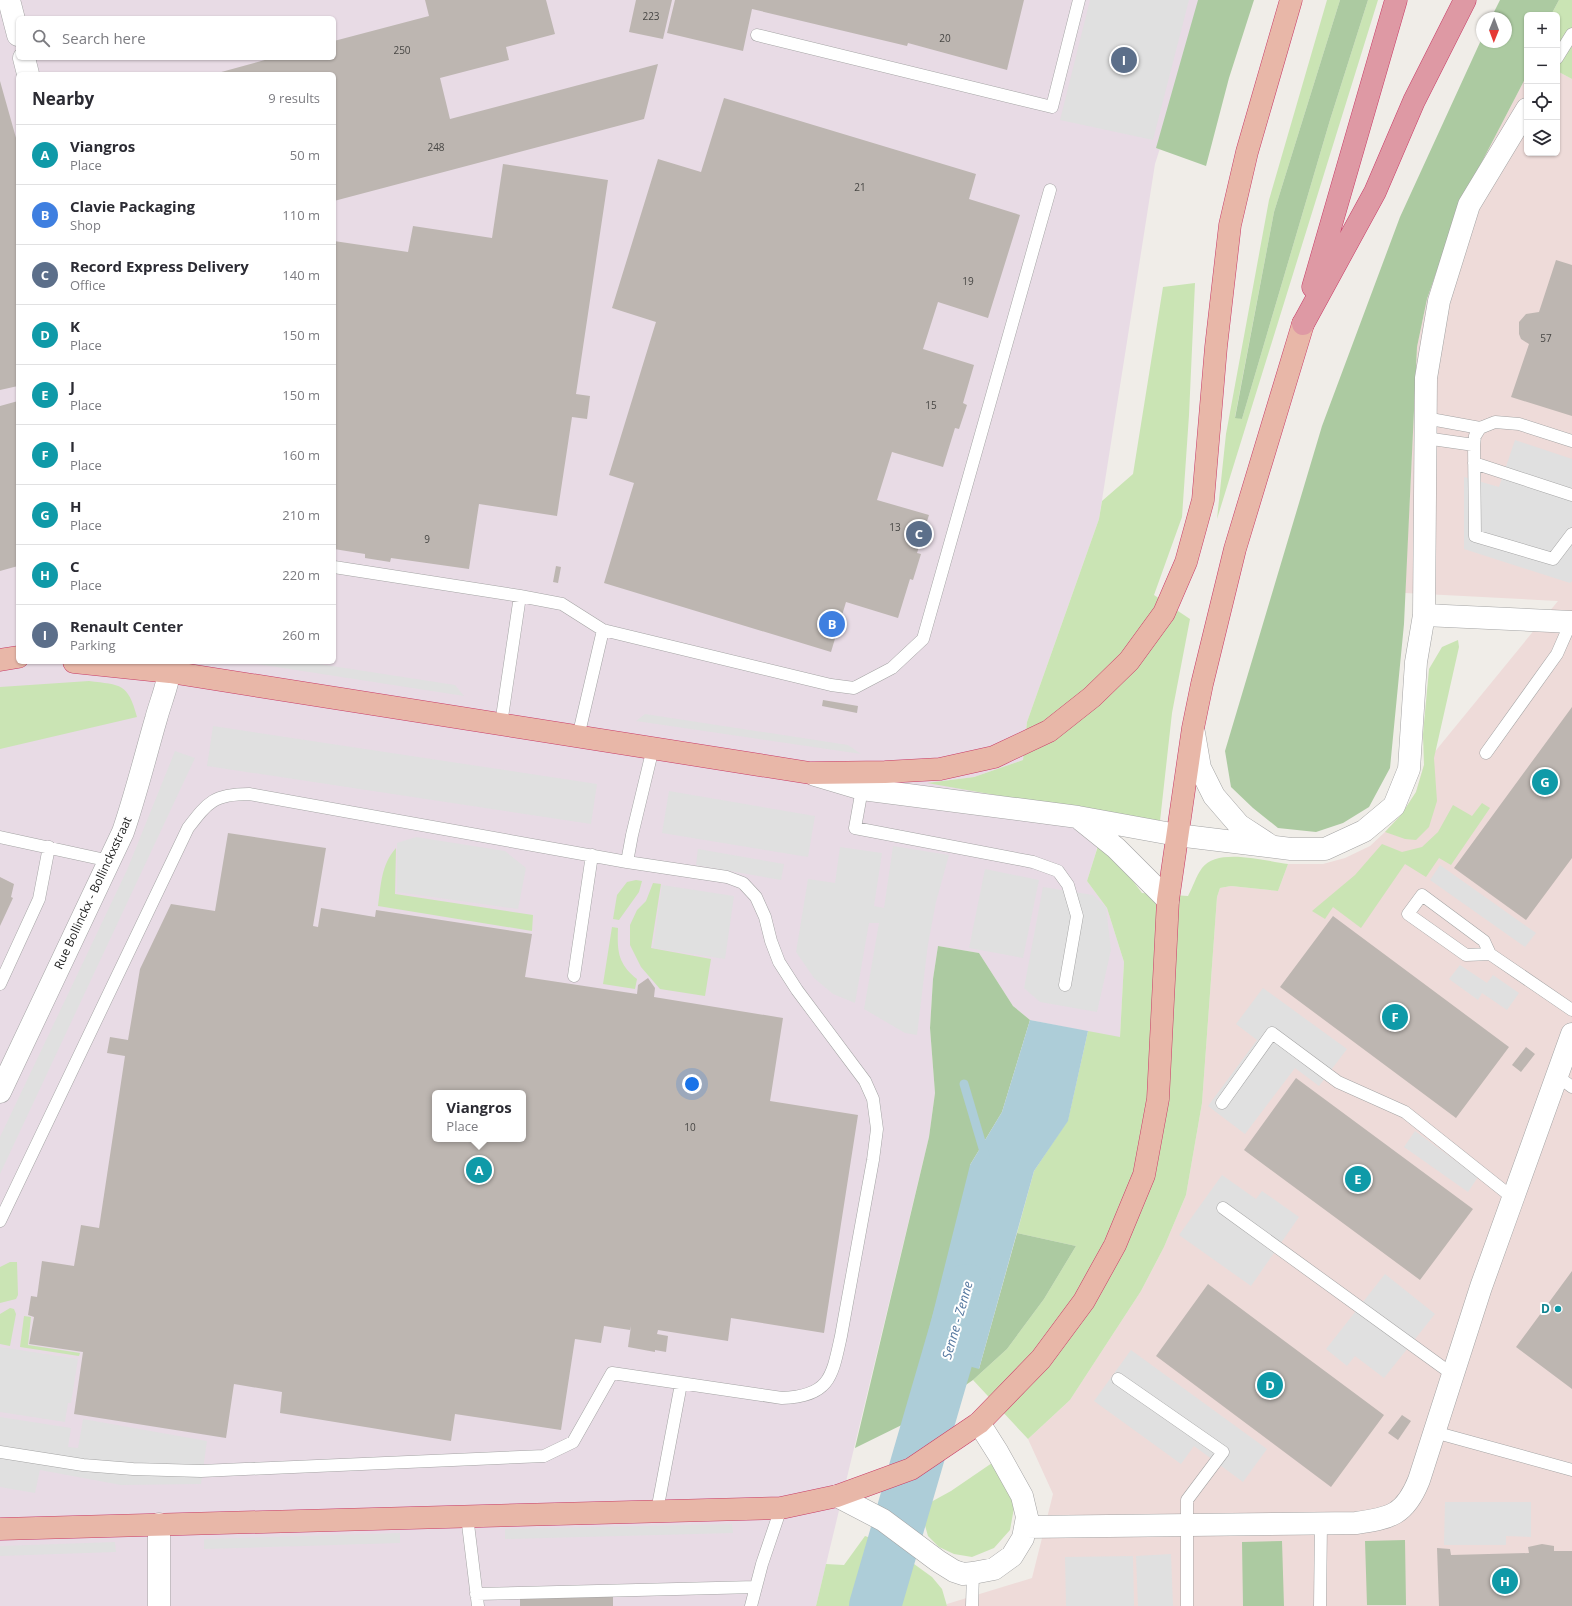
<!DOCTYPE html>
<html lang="en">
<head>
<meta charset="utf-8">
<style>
  body { margin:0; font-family:"Open Sans",sans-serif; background:#f7f7f7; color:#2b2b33 }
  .controls { position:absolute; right:12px; top:12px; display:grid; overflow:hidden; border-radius:6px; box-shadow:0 1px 3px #0004 }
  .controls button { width:36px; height:36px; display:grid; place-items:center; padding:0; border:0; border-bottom:1px solid #e1e1e2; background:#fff; color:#2b2b33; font:20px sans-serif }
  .compass { position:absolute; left:1476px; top:12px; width:36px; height:36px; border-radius:50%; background:#fff; box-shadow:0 1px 3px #0004; rotate:181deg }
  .you { position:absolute; left:692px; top:1084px; width:14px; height:14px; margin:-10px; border:3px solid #fff; border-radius:50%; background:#1a73e8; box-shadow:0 0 0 6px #1a73e833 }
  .badge { display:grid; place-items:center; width:26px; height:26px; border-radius:50%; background:#ba1b16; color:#fff; font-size:13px; font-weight:700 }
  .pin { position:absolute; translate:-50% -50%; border:2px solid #fff; box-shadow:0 1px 4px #0006 }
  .popup { position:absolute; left:432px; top:1090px; width:94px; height:52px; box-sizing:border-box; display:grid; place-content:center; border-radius:6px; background:#fff; filter:drop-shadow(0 1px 3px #0005); font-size:13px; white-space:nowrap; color:#7c7c81 }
  .popup b { font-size:15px; color:#2b2b33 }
  .popup::after { content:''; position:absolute; left:50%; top:100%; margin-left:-8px; border:8px solid transparent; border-top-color:#fff }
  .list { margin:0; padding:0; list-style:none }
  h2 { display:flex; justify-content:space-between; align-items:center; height:52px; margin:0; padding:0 16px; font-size:17px }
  h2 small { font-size:13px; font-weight:400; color:#7c7c81 }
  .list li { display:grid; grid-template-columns:26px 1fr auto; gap:12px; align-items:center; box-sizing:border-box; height:60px; padding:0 16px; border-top:1px solid #e1e1e2 }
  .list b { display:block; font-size:15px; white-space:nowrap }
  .list p { margin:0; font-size:13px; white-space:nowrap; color:#7c7c81 }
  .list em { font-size:13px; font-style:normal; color:#7c7c81 }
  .icon { flex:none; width:22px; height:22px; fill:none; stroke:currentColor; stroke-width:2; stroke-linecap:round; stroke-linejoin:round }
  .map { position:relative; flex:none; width:1572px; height:1606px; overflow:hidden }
  .search { position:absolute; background:#fff; box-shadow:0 1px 3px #0004; left:16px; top:16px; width:320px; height:44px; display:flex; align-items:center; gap:10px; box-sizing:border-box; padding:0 14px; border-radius:6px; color:#7c7c81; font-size:15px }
  .panel { position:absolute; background:#fff; box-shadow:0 1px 3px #0004; left:16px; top:72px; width:320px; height:592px; border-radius:6px }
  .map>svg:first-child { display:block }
</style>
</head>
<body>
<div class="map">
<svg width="1572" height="1606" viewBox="0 0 1572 1606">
  <rect width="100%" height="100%" fill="#f0ede8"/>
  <!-- commercial -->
  <path fill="#eedbd9" d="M 1557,71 L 1572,79 L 1572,1606 L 947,1606 L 947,1604 L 1032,1578 L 1053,1494 L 1028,1439 L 1070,1400 L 1141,1291 L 1164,1247 L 1186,1195 L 1202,1103 L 1217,897 L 1220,888 L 1231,886 L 1278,891 L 1288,864 L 1323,864 L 1345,858 L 1370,846 L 1385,832 L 1401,815 L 1416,792 L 1424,765 L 1558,601 L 1405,593 L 1417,347 L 1427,299 L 1460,204 L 1527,75 L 1527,153 L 1557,153 Z"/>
  <!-- industrial -->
  <path fill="#e8dbe5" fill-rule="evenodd" d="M 0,0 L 1207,0 L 1155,164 L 1099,519 L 1027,722 L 1023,760 L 974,777 L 929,783 L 1103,814 L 1096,852 L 1087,881 L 1107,908 L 1124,962 L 1120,1038 L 1030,1020 L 1013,1006 L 979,953 L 938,946 L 933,979 L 930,1028 L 935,1093 L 929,1137 L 816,1606 L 0,1606 ZM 18,18 L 334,18 L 334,58 L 18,58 ZM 18,74 L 334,74 L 334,662 L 18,662 ZM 435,1093 L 523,1093 L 523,1139 L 435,1139 Z"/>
  <!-- grass -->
  <path fill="#cae4b4" d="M 1327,0 L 1340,0 L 1274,212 L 1235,417 L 1242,419 L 1330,120 L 1368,0 L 1378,0 L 1217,519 L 1226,434 L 1269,200 Z
    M 1559,0 L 1572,0 L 1572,79 L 1557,71 L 1557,15 L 1551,15 Z
    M 1195,283 L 1189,415 L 1182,517 L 1154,595 L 1190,619 L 1172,713 L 1160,821 L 1103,814 L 927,783 L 974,777 L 1023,760 L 1027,722 L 1099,519 L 1102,501 L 1133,474 L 1163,287 Z
    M 1458,640 L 1459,647 L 1434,758 L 1437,801 L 1429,827 L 1416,840 L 1405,839 L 1385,832 L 1401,815 L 1416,792 L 1424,765 L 1423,734 L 1429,669 L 1442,647 Z
    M 89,681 C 121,685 128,683 137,717 L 0,749 L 0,687 Z
    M 1482,803 L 1490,808 L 1451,865 L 1439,858 L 1426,877 L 1405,864 L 1361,928 L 1333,907 L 1325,919 L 1312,911 L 1355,875 L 1382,844 L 1402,852 L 1422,847 L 1438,832 L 1453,805 L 1472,816 Z
    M 1098,846 L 1121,865 L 1142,893 L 1188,896 C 1193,887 1196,876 1202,868 C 1217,847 1265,861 1288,864 L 1278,891 L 1231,886 L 1220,888 L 1217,897 L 1202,1103 L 1186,1195 L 1164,1247 L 1141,1291 L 1070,1400 L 1028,1439 L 973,1380 L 1007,1349 L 1044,1299 L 1076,1246 L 1017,1233 L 1034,1171 L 1068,1120 L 1088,1031 L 1120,1037 L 1124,962 L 1107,908 L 1087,881 Z
    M 396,848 L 395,894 L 533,915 L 532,931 L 378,906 C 381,885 381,865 396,848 Z
    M 636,880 L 642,881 L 639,892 L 619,920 L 613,919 L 617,895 L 627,882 Z
    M 653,883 L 661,884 L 651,948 L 711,959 L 705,996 L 660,989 L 641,967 L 630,945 L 630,925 L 637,910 L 646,901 Z
    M 612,927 L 618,928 C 617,951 618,964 637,979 L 635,989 L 603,984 Z
    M 10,1262 L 17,1262 L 18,1295 L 16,1299 L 0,1303 L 0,1267 Z
    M 10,1308 L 14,1309 L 16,1314 L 10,1346 L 0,1344 L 0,1314 Z
    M 24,1316 L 31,1317 L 28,1345 L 80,1353 L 79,1356 L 20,1347 Z
    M 992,1463 L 1010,1490 L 1014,1508 L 1010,1530 L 994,1548 L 972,1557 L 954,1554 L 939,1547 L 928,1536 L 920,1508 L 951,1491 Z
    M 865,1536 L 885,1543 L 932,1577 L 942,1589 L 947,1606 L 816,1606 L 826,1564 L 844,1565 Z"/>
  <!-- forest -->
  <path fill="#accaa1" d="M 1198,0 L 1254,0 L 1229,78 L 1206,166 L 1156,148 Z
    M 1340,0 L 1368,0 L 1330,120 L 1242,419 L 1235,418 L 1274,212 Z
    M 1500,0 L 1559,0 L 1551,15 L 1527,15 L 1527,75 L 1460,204 L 1427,299 L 1417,347 L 1404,624 L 1390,768 L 1369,807 L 1343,823 L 1316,832 L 1278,828 L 1253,808 L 1231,787 L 1225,751 L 1322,426 L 1400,217 L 1482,38 L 1482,42 L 1506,42 L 1506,18 L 1491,18 Z
    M 938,946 L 979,953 L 1013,1006 L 1030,1020 L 1002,1112 L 970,1165 L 979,1369 L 1017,1233 L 1076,1246 L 1044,1299 L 1007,1349 L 973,1380 L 922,1415 L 855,1448 L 929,1137 L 935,1093 L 930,1028 L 933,979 Z
    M 1405,1540 L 1406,1605 L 1367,1605 L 1365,1541 Z
    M 1282,1541 L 1284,1606 L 1243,1606 L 1242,1542 Z"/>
  <!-- parking -->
  <path fill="#e0e0e0" d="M 1090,0 L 1189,0 L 1153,140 L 1060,120 Z
    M 1515,440 L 1572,459 L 1572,581 L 1570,583 L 1464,549 L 1464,477 L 1499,487 Z
    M 244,662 L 306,662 L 455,685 L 464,696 Z
    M 645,714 L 848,745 L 861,754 L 636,721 Z
    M 213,726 L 597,784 L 591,824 L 207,766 Z
    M 175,751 L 195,758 L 0,1174 L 0,1137 L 127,870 Z
    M 669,791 L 815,816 L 808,857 L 662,833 Z
    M 416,837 L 505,851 L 526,868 L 518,909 L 397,892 L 397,843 Z
    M 893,846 L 949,855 L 936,902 L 928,944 L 917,1035 L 905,1033 L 864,1009 L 879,923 L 869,923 L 855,1003 L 833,994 L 814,978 L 796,952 L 808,879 L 835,883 L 840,847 L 882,853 L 874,906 L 884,908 Z
    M 698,849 L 784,864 L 781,880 L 696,865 Z
    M 1440,865 L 1536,933 L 1525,947 L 1430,880 Z
    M 985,869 L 1039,880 L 1023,958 L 969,948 Z
    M 662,885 L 734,896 L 725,959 L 653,948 Z
    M 1043,887 L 1093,895 L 1106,907 L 1111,950 L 1097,1012 L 1040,1002 L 1024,988 Z
    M 1460,965 L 1487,983 L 1493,975 L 1519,993 L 1507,1010 L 1482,993 L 1478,1000 L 1449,979 Z
    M 1263,988 L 1347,1049 L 1319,1086 L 1295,1068 L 1245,1134 L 1208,1106 L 1257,1040 L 1236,1024 Z
    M 1415,1131 L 1478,1177 L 1468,1192 L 1404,1147 Z
    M 1222,1175 L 1256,1199 L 1262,1191 L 1299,1217 L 1251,1286 L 1179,1235 Z
    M 1385,1274 L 1435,1314 L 1384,1378 L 1355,1356 L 1347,1366 L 1326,1349 Z
    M 0,1347 L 78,1359 L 71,1403 L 68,1403 L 65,1422 L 0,1412 Z
    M 1131,1350 L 1267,1449 L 1243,1482 L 1194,1446 L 1181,1464 L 1094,1401 Z
    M 0,1417 L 71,1428 L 68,1447 L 78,1448 L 83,1419 L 207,1441 L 201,1484 L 121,1485 L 40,1470 L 35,1493 L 0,1487 Z
    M 1445,1502 L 1531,1502 L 1531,1537 L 1506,1536 L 1506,1545 L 1444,1545 Z
    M 732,1524 L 733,1533 L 505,1539 L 505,1529 Z
    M 400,1533 L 400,1543 L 204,1549 L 204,1539 Z
    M 115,1542 L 116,1552 L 0,1556 L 0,1546 Z
    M 1171,1554 L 1173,1606 L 1138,1606 L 1136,1556 Z
    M 1133,1556 L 1134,1606 L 1066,1606 L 1065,1557 Z"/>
  <!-- water -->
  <path fill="#adcdd8" d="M 1030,1020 L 1088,1031 L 1068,1121 L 1034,1171 L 979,1369 L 923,1353 L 970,1165 L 1002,1112 Z"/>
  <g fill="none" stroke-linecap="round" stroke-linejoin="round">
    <!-- stream -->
    <path stroke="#adcdd8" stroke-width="9" d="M 964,1084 L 985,1155"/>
    <!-- river -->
    <path stroke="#adcdd8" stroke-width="52" d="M 875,1606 L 967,1290"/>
  </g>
  <!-- building -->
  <path fill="#bdb6b1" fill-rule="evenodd" d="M 425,0 L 546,0 L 555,34 L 506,47 L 509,60 L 440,78 L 450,119 L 658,64 L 644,119 L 334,201 L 334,74 L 214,74 L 272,58 L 334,58 L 334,41 L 429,16 Z
    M 636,0 L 672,0 L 663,39 L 629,32 Z
    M 675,0 L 1024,0 L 1007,70 L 908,43 L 907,46 L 752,9 L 743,51 L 667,33 Z
    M 0,81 L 18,145 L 18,386 L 0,390 Z
    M 724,98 L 976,174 L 969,199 L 1020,215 L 988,318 L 938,302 L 923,349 L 974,365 L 963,403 L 967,405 L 959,429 L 955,428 L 943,467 L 892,452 L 877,500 L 929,515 L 917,553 L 921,554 L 913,580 L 910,579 L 898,618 L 846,602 L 831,652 L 604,583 L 634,483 L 609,475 L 656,322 L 612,308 L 658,159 L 701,172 Z
    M 503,164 L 608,180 L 576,394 L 590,396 L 587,419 L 572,417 L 557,516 L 479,504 L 469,569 L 391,558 L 390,562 L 365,558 L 365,554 L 334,549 L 334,241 L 408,252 L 413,226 L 492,238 Z
    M 1556,260 L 1572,265 L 1572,416 L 1511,397 L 1529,344 L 1521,339 L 1519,334 L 1519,322 L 1526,314 L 1539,312 Z
    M 18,401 L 18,566 L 0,571 L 0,406 Z
    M 556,566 L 561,567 L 558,583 L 553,582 Z
    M 823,700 L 858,706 L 857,713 L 822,706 Z
    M 1572,707 L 1572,858 L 1526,920 L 1454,868 Z
    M 228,833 L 326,848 L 313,926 L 318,927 L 321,908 L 375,917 L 376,910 L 532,934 L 525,977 L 637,994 L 638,985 L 648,978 L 655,988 L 654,997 L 783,1018 L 770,1101 L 858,1115 L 824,1333 L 731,1318 L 728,1341 L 658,1330 L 657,1334 L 668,1336 L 666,1352 L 655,1350 L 655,1352 L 628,1347 L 631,1326 L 630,1330 L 604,1326 L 601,1343 L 575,1339 L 561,1430 L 455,1414 L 451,1441 L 280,1413 L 282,1392 L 234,1384 L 226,1438 L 74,1414 L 83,1352 L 29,1344 L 34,1317 L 28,1315 L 31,1296 L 37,1297 L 42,1261 L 74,1266 L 81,1225 L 99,1228 L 125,1056 L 107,1053 L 110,1037 L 128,1040 L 140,969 L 171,904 L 215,911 ZM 435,1093 L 523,1093 L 523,1139 L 435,1139 Z
    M 0,877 L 14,884 L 11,897 L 13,898 L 0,926 Z
    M 1333,916 L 1509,1047 L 1456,1118 L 1280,987 Z
    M 1526,1047 L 1535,1054 L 1521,1072 L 1512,1065 Z
    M 1296,1078 L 1473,1209 L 1420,1280 L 1244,1150 Z
    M 1572,1271 L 1572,1389 L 1516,1347 Z
    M 1208,1284 L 1384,1415 L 1331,1487 L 1156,1356 Z
    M 1402,1415 L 1411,1421 L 1398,1440 L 1388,1433 Z
    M 1542,1544 L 1554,1546 L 1554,1551 L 1572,1551 L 1572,1606 L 1439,1606 L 1437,1548 L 1450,1549 L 1451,1555 L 1529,1553 L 1528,1547 Z
    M 613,1587 L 613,1606 L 520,1606 L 520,1589 Z"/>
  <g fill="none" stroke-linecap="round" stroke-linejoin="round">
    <defs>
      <path id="service" d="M 757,35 L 1052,107 L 1079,0
        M 1557,58 L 1572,34
        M 1425,418 L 1480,428 L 1495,422 L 1519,424 L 1572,441
        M 1480,428 L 1475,436 L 1474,445 L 1475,536 L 1553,559 L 1572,534
        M 1425,438 L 1474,445
        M 1474,463 L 1572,495
        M 334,567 L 520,596 L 501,724
        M 520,596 L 562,604 L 603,630
        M 578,737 L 603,630 L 831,685 L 854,688 L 892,668 L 923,639 L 1050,190
        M 1486,753 L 1557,654 L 1571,622
        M 862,789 L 855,828 L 1033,862 L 1058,871 L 1068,885 L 1077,916 L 1065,985
        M 0,837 L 110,861
        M 1490,954 L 1466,955 L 1408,914 L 1422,895 L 1484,941 L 1490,954 L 1572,1010
        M 574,976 L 592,855
        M 0,984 L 39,899 L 49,847
        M 1557,1076 L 1572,1087
        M 1222,1103 L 1272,1033 L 1338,1082 L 1405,1112 L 1513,1198
        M 1223,1208 L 1452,1374
        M 0,1221 L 188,828 C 208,802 214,794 249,794 L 627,862 L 632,835 L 653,748
        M 1118,1379 L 1223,1452 L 1187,1500 L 1187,1606
        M 1434,1432 L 1572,1470
        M 0,1452 L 83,1465 L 133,1469 L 201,1471 L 544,1456 L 573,1442 L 612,1373 L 782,1398 C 830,1396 832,1377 841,1336 L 873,1160 L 877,1129 L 873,1099 L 865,1081 L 797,990 L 779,962 L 771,941 L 765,917 L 756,897 L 743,883 L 727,877 L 627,862
        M 657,1511 L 681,1384
        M 467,1516 L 478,1606
        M 476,1594 L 756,1587
        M 751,1606 L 762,1564 L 781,1508
        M 972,1606 L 973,1573
        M 1320,1606 L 1321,1523"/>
      <path id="minor" d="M 9,0 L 18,35
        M 24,58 L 28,74
        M 1424,615 L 1572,622
        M 1194,733 L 1200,768 L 1214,796 L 1239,825 L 1268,844
        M 815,775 L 862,789 L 1078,817 L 1177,835 L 1291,849 L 1325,849 L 1364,831 L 1394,806 L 1409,769 L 1416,662 L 1424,615 L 1426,378 L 1439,301 L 1469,205 L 1527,109
        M 1080,819 L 1116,848 L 1168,900
        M 0,1092 L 123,832 C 136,794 145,757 156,719 C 161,700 170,681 170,662
        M 837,1496 L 883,1520 L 938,1561 L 954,1571 L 963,1574 L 973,1573 L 994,1569 L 1012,1556 L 1023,1538 L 1027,1517 L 1022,1496 L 998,1453 L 979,1423
        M 159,1524 L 159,1606
        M 1026,1527 L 1356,1523 C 1391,1518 1405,1515 1419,1480 L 1481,1287 L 1572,1034"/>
      <path id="trunk" d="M 0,660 L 18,657
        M 74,662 L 170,672 L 810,773 L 885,772 L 940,769 L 994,757 L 1049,731 L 1092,697 L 1129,661 L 1164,613 L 1186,562 L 1203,500 L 1216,347 L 1230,225 L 1247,152 L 1291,0
        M 0,1529 L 781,1508 L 837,1496 L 911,1469 L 979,1423 L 1041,1359 L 1084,1301 L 1115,1245 L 1144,1175 L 1158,1099 L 1168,900 L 1193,728 L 1202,684 L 1235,549 L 1303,324"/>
      <path id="motorway" d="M 1313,287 L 1396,0
        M 1303,324 L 1375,192 L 1414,101 L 1465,0"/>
    </defs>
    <!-- service casing -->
    <use href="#service" stroke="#a4a4a4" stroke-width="13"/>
    <!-- minor casing -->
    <use href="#minor" stroke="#a4a4a4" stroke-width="23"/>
    <!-- trunk casing -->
    <use href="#trunk" stroke="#c83b67" stroke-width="23"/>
    <!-- motorway casing -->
    <use href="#motorway" stroke="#c83b67" stroke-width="23"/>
    <!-- service -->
    <use href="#service" stroke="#fff" stroke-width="12"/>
    <!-- minor -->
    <use href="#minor" stroke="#fff" stroke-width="22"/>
    <!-- trunk -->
    <use href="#trunk" stroke="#e8b7a8" stroke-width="22"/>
    <!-- motorway -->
    <use href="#motorway" stroke="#de99a4" stroke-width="22"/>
  </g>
  <!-- markers -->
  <circle fill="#0f9aa8" stroke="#fff" stroke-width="1.5" cx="1558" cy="1309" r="4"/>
  <g text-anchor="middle" stroke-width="4" stroke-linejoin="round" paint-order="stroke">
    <!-- number labels -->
    <g font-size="10" fill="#474644">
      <text x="651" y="20">223</text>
      <text x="945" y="42">20</text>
      <text x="402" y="54">250</text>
      <text x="436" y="151">248</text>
      <text x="860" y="191">21</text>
      <text x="968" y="285">19</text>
      <text x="1546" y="342">57</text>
      <text x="931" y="409">15</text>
      <text x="895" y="531">13</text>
      <text x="427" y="543">9</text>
      <text x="690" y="1131">10</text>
    </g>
    <!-- street labels -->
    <g font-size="12" fill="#202020" stroke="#fff">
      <text transform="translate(93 893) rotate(-65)" y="4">Rue Bollinckx - Bollinckxstraat</text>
    </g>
    <!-- culture labels -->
    <g font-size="12" font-weight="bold" fill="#0d838f" stroke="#fff" text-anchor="end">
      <text x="1550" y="1313">D</text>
    </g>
    <!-- water labels -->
    <g font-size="13" font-style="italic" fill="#54779f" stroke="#fff">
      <text transform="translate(957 1320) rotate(-74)" y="5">Senne - Zenne</text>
    </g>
  </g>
</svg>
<div class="controls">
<button>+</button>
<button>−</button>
<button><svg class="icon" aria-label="locate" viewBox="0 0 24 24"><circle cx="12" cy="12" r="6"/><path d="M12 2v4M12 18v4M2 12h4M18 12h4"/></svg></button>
<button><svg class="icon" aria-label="layers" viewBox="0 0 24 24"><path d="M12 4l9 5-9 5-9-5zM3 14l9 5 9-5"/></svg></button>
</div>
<svg class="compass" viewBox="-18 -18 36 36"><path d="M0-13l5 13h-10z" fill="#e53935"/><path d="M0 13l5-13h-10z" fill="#7c7c81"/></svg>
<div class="you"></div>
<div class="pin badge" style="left:479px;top:1170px;background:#0f9aa8">A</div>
<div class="popup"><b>Viangros</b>Place</div>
<div class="pin badge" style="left:832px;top:624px;background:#3f7fe0">B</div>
<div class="pin badge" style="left:919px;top:534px;background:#5c6f8a">C</div>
<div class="pin badge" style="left:1270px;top:1385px;background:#0f9aa8">D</div>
<div class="pin badge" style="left:1358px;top:1179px;background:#0f9aa8">E</div>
<div class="pin badge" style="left:1395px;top:1017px;background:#0f9aa8">F</div>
<div class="pin badge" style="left:1545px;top:782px;background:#0f9aa8">G</div>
<div class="pin badge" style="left:1505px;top:1581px;background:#0f9aa8">H</div>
<div class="pin badge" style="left:1124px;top:60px;background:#5c6f8a">I</div>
<div class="search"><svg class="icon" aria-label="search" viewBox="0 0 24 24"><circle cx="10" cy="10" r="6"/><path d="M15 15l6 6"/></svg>Search here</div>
<section class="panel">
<h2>Nearby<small>9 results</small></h2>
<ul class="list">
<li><span class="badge" style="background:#0f9aa8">A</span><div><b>Viangros</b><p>Place</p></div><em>50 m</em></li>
<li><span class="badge" style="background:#3f7fe0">B</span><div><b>Clavie Packaging</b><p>Shop</p></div><em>110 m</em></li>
<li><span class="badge" style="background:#5c6f8a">C</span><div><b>Record Express Delivery</b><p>Office</p></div><em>140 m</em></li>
<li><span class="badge" style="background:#0f9aa8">D</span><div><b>K</b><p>Place</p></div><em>150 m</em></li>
<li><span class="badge" style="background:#0f9aa8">E</span><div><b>J</b><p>Place</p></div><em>150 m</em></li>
<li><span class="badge" style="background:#0f9aa8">F</span><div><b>I</b><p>Place</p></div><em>160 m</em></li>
<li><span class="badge" style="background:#0f9aa8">G</span><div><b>H</b><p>Place</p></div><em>210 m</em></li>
<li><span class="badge" style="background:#0f9aa8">H</span><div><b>C</b><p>Place</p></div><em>220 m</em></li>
<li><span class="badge" style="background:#5c6f8a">I</span><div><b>Renault Center</b><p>Parking</p></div><em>260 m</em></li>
</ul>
</section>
</div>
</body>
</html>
